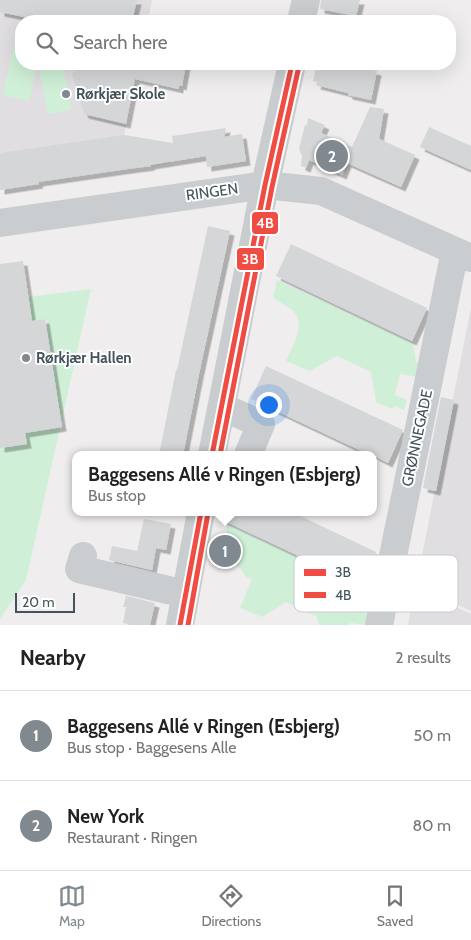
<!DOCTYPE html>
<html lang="en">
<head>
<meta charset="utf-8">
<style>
  body { margin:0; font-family:Cabin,sans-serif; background:#f6f6f6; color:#222 }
  .scale { position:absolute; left:15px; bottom:12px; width:60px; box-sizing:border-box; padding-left:5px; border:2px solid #43535c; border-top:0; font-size:14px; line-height:18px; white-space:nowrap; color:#43535c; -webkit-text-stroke:4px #fff; paint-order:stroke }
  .you { position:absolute; left:268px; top:404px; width:18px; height:18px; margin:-12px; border:4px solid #fff; border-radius:50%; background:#1a73e8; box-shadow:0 0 0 8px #1a73e833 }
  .badge { display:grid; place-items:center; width:32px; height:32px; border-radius:50%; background:#7f898f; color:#fff; font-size:16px; font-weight:700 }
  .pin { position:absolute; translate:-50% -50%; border:2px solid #fff; box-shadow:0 1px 5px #0006 }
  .popup { position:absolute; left:72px; top:451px; width:305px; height:65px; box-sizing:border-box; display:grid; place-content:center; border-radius:10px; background:#fff; filter:drop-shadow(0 1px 4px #0005); font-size:16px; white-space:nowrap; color:#767676 }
  .popup b { font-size:19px; color:#222 }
  .popup::after { content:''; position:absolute; left:50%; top:100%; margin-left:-10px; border:10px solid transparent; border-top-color:#fff }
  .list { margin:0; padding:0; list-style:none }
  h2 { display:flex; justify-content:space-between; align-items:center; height:65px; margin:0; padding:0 20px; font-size:21px }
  h2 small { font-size:16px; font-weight:400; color:#767676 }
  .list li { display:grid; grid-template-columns:32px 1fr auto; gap:15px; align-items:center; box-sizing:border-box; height:90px; padding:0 20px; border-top:1px solid #e0e0e0 }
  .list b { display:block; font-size:19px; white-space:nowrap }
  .list p { margin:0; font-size:16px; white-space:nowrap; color:#767676 }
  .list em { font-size:16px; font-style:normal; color:#767676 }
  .icon { flex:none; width:28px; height:28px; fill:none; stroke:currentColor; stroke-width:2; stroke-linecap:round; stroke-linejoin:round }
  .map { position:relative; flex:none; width:471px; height:625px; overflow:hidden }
  .search { position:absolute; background:#fff; box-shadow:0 5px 20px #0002; left:15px; right:15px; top:15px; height:55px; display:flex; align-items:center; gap:12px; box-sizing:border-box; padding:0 18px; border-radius:20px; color:#767676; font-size:19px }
  .sheet { height:245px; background:#fff }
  nav { display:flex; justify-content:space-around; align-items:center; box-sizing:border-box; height:70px; border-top:1px solid #e0e0e0; background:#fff; font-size:14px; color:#767676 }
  nav a { display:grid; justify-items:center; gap:2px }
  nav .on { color:#7f898f }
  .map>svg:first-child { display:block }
</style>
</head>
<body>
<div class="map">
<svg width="471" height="625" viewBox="0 0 471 625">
  <defs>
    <filter id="shadow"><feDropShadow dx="4.5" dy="4.5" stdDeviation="0" flood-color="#0004"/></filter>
  </defs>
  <rect width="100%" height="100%" fill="#efedee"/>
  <!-- education -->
  <path fill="#e0dee0" d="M 0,0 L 152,0 L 148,21 L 21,21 L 21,64 L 139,64 L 124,135 L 168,143 L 171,163 L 39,182 L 39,184 L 0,190 Z
    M 471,308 L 471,611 L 416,586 Z
    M 415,588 L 471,614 L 471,625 L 408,625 Z"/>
  <!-- green -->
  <path fill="#cff0d7" d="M 15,40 L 21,41 L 21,64 L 37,64 L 29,101 L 3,95 Z
    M 63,64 L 71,110 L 48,114 L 39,68 Z
    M 277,280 L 413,343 L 416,362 L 420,364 L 418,377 L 400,374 L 395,395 L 407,400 L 404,410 L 395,406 L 393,409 L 376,402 L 371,372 L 337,356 L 310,371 L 286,361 C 293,345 308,323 291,309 C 286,305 279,302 273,298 Z
    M 91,289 L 26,580 L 0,619 L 0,448 L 26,444 L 25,433 L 57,395 L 46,319 L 32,321 L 28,297 Z
    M 227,525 L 360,586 L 366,598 L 363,606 L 368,614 L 367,625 L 350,623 L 349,625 L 319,625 L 317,617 L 286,602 L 262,617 L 240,608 L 252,579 L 246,577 L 240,568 L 229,561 L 233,544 L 226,541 Z"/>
  <!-- building -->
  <path fill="#d5d6d8" filter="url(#shadow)" d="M 0,0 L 137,0 L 132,21 L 43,21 L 0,12 Z
    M 321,0 L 360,0 L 356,16 L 320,9 Z
    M 81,64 L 186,64 L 182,86 L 179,85 L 179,89 L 135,79 L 126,124 L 84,114 L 72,74 Z
    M 317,64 L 343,64 L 377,71 L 371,100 L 348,95 L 348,93 L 316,85 L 317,82 L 313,81 Z
    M 370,107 L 384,109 L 379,139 L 415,155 L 401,187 L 347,163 L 342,175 L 309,160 L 306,168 L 301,166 L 302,156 L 299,149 L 305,125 L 307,126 L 308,118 L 325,125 L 321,133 L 352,147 Z
    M 429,127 L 471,146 L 471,170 L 420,147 Z
    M 226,128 L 224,137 L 242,134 L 246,161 L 207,167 L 206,156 L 150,165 L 151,166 L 128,169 L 38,182 L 39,184 L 0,190 L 0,153 L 124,135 L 173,143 L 172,136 Z
    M 208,226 L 230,231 L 199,374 L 183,455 L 159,455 L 176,370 L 177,370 Z
    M 291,244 L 427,308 L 412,341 L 276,276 Z
    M 23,261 L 32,321 L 45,319 L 62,427 L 25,433 L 27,444 L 0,448 L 0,264 Z
    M 266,366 L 403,430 L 388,463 L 374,456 L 374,455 L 370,455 L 251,399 Z
    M 441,397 L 454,400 L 436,491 L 423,488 Z
    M 216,512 L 292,512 L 376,552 L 360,585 L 216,517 Z
    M 144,519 L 171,524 L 166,550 L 156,548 L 152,570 L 109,560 L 112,546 L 137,551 Z
    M 123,595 L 155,603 L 150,625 L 132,625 L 123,623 L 126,607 L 123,607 L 126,596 Z"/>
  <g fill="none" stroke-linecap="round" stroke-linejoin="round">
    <!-- minor -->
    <path stroke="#c9cdcf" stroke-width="28" d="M 301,21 L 306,0
      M 0,223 L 265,185 L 321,191 L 471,258
      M 222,407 L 261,424 L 248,455
      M 212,455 L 265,185 L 292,64
      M 83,556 L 79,569 L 185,594
      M 180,625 L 201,512
      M 379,625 L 455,251"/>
    <defs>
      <path id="bus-1" d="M 212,455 L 265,185 L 292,64
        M 180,625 L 201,512"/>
      <path id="bus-2" d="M 220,455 L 272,187 L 299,66
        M 188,625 L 208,513"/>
    </defs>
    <!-- bus-1 casing -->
    <use href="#bus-1" stroke="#fff" stroke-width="9"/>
    <!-- bus-2 casing -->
    <use href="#bus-2" stroke="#fff" stroke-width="9"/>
    <!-- bus-1 -->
    <use href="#bus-1" stroke="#ef4d44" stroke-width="5"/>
    <!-- bus-2 -->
    <use href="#bus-2" stroke="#ef4d44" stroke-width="5"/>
  </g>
  <!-- markers -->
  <g fill="#7f898f" stroke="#fff" stroke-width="2">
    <circle cx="66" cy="94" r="5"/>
    <circle cx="26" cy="358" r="5"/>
  </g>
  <g text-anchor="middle" stroke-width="4" stroke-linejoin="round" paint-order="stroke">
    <!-- poi labels -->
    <g font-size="15" font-weight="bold" fill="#43535c" stroke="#fff" text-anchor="start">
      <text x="76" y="99">Rørkjær Skole</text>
      <text x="36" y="363">Rørkjær Hallen</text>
    </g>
    <!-- street labels -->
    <g font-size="15" fill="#43535c" stroke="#fff">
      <text transform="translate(212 192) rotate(-8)" y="5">RINGEN</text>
      <text transform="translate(417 438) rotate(-78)" y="5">GRØNNEGADE</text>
    </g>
  </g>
  <!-- legend -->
  <rect x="294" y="555" width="164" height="57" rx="8" fill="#fff" stroke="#c7cbce" stroke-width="1"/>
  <rect x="304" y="569" width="22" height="7" fill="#ef4d44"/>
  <rect x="304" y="592" width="22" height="6" fill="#ef4d44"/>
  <g font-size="14" fill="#43535c">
    <text x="335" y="577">3B</text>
    <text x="335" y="600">4B</text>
  </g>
  <g stroke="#fff" stroke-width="2">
    <rect x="251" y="211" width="28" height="24" rx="5" fill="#ef4d44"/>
    <rect x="236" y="247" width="29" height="24" rx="5" fill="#ef4d44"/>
  </g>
  <g font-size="14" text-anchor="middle" font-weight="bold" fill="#fff">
    <text x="265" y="228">4B</text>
    <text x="250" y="264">3B</text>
  </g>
</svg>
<div class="scale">20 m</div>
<div class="you"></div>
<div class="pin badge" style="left:225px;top:551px">1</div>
<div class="popup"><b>Baggesens Allé v Ringen (Esbjerg)</b>Bus stop</div>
<div class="pin badge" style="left:332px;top:156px">2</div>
<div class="search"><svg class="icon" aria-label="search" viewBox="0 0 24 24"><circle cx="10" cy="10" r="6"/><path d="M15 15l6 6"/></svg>Search here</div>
</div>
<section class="sheet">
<h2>Nearby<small>2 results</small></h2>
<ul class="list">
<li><span class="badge">1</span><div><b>Baggesens Allé v Ringen (Esbjerg)</b><p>Bus stop · Baggesens Alle</p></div><em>50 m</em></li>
<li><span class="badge">2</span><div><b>New York</b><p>Restaurant · Ringen</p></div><em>80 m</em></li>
</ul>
</section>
<nav>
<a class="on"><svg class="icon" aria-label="map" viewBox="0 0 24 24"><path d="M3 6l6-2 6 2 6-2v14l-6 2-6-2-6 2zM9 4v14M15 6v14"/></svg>Map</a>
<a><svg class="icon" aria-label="directions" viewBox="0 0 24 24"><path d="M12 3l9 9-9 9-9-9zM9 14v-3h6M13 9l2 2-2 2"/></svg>Directions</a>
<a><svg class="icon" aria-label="saved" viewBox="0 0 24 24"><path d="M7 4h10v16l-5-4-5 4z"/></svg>Saved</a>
</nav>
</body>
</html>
